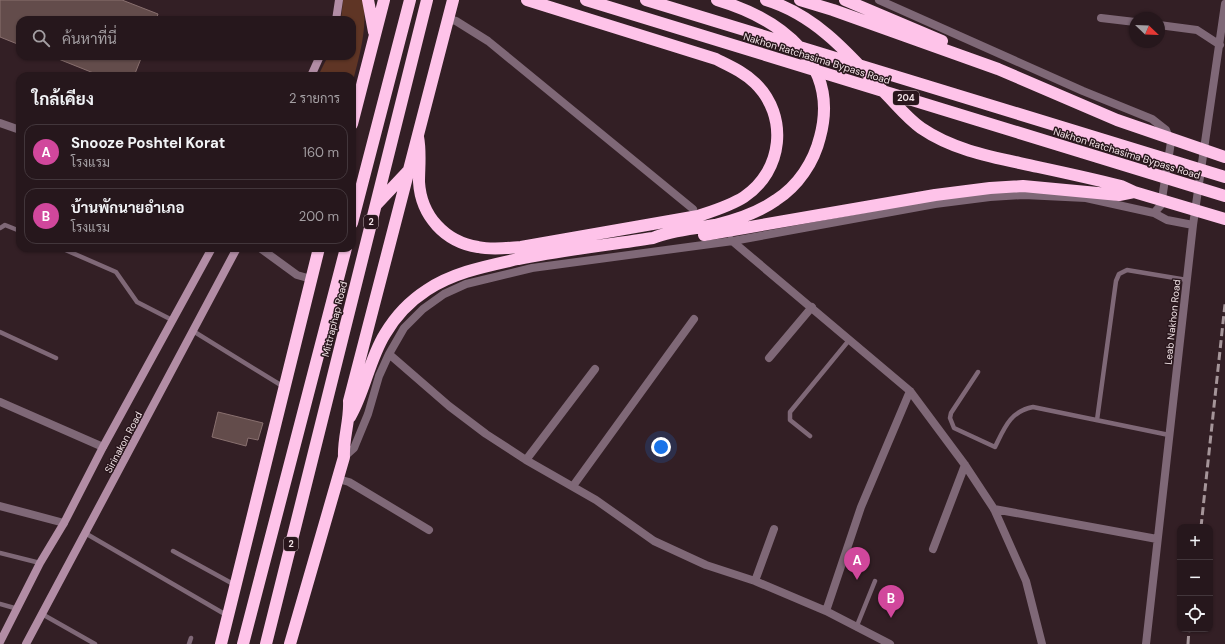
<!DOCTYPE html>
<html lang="th">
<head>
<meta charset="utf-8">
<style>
  body { margin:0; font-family:"DM Sans",Sarabun,sans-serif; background:#322429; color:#f1f3f6 }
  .controls { position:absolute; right:12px; bottom:12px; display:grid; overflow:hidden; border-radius:8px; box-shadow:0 1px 3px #0004 }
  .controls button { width:36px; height:36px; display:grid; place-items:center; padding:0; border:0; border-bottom:1px solid #42363b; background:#26171c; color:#f1f3f6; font:20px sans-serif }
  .compass { position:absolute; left:1129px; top:12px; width:36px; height:36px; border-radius:50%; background:#26171c; box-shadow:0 1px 3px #0004; rotate:113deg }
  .you { position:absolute; left:661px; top:447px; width:14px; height:14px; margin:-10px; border:3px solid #fff; border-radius:50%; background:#1a73e8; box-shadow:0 0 0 6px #1a73e833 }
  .badge { display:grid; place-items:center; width:26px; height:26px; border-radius:50%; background:#d93025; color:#fff; font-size:13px; font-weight:700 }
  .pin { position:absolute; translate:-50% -33px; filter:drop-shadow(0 1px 2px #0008) }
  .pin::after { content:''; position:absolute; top:21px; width:14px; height:12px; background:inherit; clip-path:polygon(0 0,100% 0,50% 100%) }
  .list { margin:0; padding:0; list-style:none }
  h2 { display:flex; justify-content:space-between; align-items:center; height:52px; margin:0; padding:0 16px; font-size:17px }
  h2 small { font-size:13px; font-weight:400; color:#a49fa3 }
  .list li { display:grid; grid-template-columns:26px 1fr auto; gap:12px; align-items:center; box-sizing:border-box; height:56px; margin:0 8px 8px; padding:0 8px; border:1px solid #42363b; border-radius:12px }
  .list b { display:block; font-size:15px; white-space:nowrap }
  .list p { margin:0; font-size:13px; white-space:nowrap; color:#a49fa3 }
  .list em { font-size:13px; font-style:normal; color:#a49fa3 }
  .icon { flex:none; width:22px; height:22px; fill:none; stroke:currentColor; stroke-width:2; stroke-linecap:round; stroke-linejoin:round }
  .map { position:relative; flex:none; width:1225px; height:644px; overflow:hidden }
  .search { position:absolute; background:#26171c; box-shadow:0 1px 3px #0004; left:16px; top:16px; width:340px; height:44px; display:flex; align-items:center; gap:10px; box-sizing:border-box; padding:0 14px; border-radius:12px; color:#a49fa3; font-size:15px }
  .panel { position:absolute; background:#26171c; box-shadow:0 1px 3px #0004; left:16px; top:72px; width:340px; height:180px; border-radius:12px }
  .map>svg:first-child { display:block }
</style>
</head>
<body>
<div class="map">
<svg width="1225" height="644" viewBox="0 0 1225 644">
  <rect width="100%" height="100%" fill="#331f25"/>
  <!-- green -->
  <path fill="#5f3525" d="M 343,0 L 363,0 C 368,29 359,57 352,85 L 352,76 L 318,76 L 328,56 L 352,56 L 352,20 L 341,20 Z"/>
  <!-- building -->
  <path fill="#634c4b" stroke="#89706f" d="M 0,0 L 122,0 L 158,14 L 156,20 L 20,20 L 20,45 L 0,37 Z
    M 51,56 L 142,56 L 134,76 L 101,76 Z
    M 218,412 L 263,423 L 258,440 L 248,438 L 246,446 L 212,437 Z"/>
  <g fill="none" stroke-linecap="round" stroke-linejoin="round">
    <!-- lane -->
    <path stroke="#7f6877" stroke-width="4.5" d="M 0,228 L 5,225 L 20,231
      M 61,248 L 116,272 L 137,302 L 172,320
      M 193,331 L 284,387
      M 0,332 L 56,358
      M 978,372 L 951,413 L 950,418 L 954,428 L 995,447 C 1004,429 1010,411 1033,407 L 1169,435
      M 1097,420 L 1116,281 L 1119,274 L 1127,270 L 1187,280
      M 810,436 L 790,420 L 790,412 L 850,339
      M 85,533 L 228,616
      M 173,551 L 235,585
      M 0,553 L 40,563
      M 0,604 L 18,609
      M 42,614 L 95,644
      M 856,628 L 875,581
      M 189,644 L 191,638"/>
    <!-- street -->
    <path stroke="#7f6877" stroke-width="8" d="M 879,0 L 1083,91 L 1152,119 L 1166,130 L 1171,142 L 1161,205 L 1154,213
      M 1101,18 L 1135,22
      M 448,19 L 456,21 L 488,41 L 693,209
      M 1159,25 L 1197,30 L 1220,45
      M 0,123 L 20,130
      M 731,240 L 910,391 L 965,465 L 994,509 L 1026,581 L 1042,644
      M 260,248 L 297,275 L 311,279
      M 389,354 L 449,406 L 486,434 L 526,460 L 596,500 L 654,541 L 706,565 L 755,581 L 826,611 L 890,644
      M 769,358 L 812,307
      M 0,402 L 103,447
      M 344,457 L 354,448 L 368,414 L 379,376 L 389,354 L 404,328 L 423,309 L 444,294 L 466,284 L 532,268 L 733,241 L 935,204 L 990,197 L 1024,195 L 1086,198 L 1154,213 L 1167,220 L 1193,225
      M 526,460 L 595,369
      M 338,479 L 349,482 L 429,530
      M 573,486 L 694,319
      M 0,506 L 64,523
      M 994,509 L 1157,539
      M 933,549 L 965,465
      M 755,581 L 774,529
      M 826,611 L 861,507 L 910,391
      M 1146,644 L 1193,225 L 1225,4"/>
    <!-- secondary -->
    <path stroke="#b28da5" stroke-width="8" d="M 336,20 L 339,0
      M 311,76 L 320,56
      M 0,642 L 40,563 L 64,523 L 103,447 L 212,248
      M 26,644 L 237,248"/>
    <!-- highway -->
    <path stroke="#fec3e9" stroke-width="12" d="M 368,0 L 374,32
      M 586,0 L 1225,196
      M 646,0 L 1225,177
      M 766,0 C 816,15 850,55 884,92 C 896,104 907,118 921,128 C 956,152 998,158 1038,167 C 1066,173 1094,179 1121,186 L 1134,192 L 1225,219
      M 800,0 L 833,10 L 998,69 L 1117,120 L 1225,157
      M 845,0 L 942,41
      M 352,124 L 384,0
      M 418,137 C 421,152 419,167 419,182 C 421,216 445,242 478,247 C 492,250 507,248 521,247 L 698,216 C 713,211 730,206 744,197 C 783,171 789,116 755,83 C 744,72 730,66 716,59 L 527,0
      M 376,205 L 409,170
      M 352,223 L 410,0
      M 704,235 L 935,195 L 990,188 L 1023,186 L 1119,195 L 1134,192
      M 350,417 C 365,391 369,360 385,334 C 395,317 410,301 427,290 C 454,272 487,266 518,259 C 563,250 608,245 653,238 C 672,230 694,229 715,225 C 736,220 759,212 776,200 C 798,186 814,162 820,137 C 840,63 781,19 717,0
      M 221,644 L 319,248
      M 243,644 L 346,248
      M 266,644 L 427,0
      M 290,644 L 344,457 C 343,438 350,421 349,401 L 453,0"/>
    <!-- rail -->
    <path stroke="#a59599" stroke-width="3" stroke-dasharray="8 4" stroke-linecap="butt" d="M 1201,527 L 1225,304
      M 1188,644 L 1189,629"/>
  </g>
  <g text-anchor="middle" stroke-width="3" stroke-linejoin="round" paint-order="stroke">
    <!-- shield labels -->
    <g fill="#29161c" stroke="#b6a6aa" stroke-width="1">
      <rect x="893" y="91" width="26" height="14" rx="3"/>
      <rect x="364" y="215" width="14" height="14" rx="3"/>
      <rect x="284" y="537" width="14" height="14" rx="3"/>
    </g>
    <g font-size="9" font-weight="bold" fill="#f2e4e7">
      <text x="906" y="101">204</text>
      <text x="371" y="225">2</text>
      <text x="291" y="547">2</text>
    </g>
    <!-- street labels -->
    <g font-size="10" fill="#f2e4e7" stroke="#29161c">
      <text transform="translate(817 58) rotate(17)" y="4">Nakhon Ratchasima Bypass Road</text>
      <text transform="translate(1127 153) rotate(17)" y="4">Nakhon Ratchasima Bypass Road</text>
      <text transform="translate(334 319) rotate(-76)" y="4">Mittraphap Road</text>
      <text transform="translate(1172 322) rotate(-84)" y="4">Leab Nakhon Road</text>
      <text transform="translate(123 442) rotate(-62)" y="4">Sirinakon Road</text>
    </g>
  </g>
</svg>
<div class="controls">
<button>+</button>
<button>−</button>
<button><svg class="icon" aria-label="locate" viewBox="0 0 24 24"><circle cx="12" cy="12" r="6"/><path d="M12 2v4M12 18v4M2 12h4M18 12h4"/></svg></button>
</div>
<svg class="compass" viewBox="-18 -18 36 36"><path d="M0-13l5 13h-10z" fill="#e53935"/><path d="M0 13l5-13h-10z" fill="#a49fa3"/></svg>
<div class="you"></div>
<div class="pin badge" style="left:857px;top:580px;background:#d1479c">A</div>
<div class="pin badge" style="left:891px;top:618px;background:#d1479c">B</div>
<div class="search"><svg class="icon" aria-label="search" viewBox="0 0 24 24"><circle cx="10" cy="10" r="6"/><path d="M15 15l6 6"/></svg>ค้นหาที่นี่</div>
<section class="panel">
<h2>ใกล้เคียง<small>2 รายการ</small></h2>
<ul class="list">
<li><span class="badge" style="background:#d1479c">A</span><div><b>Snooze Poshtel Korat</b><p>โรงแรม</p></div><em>160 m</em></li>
<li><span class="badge" style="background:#d1479c">B</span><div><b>บ้านพักนายอำเภอ</b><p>โรงแรม</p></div><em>200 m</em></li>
</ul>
</section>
</div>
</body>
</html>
